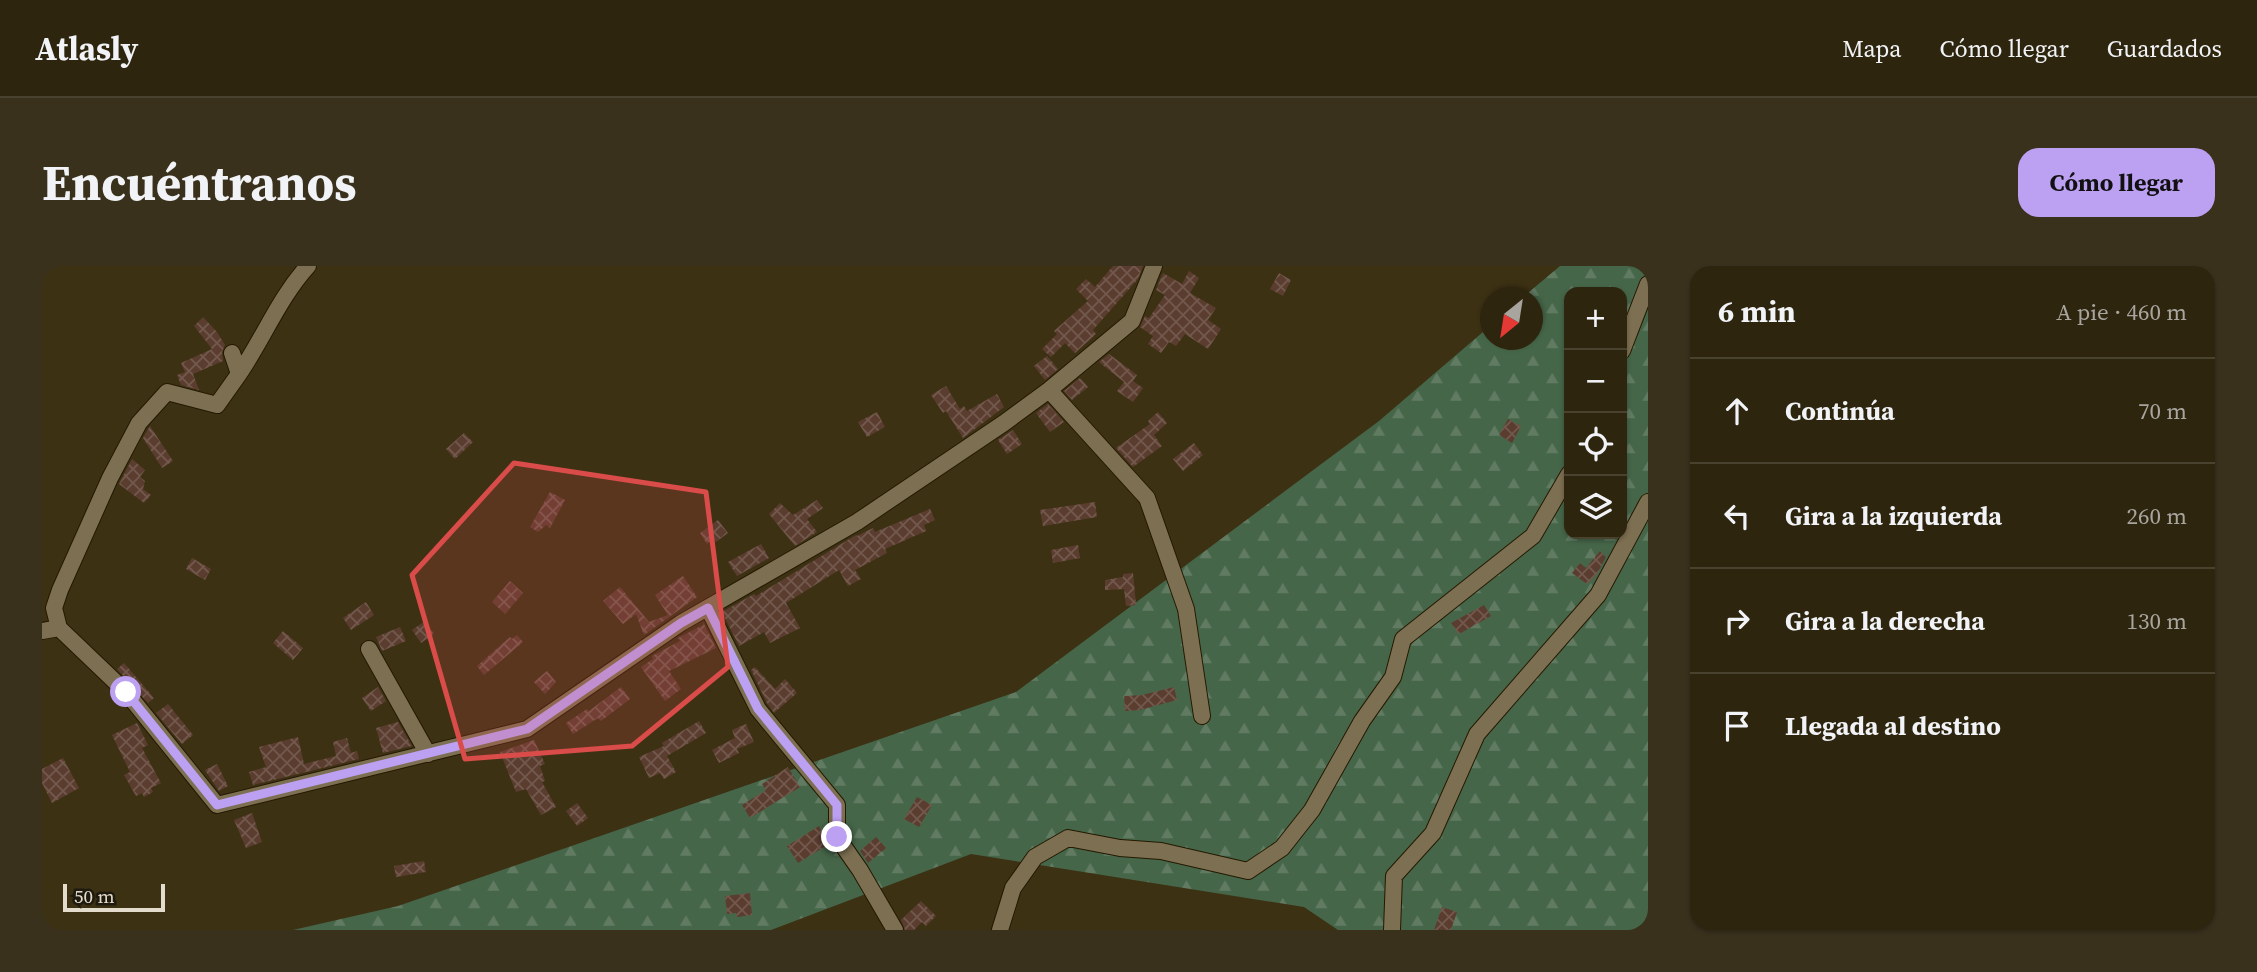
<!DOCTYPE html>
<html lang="es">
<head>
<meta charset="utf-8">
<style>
  body { margin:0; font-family:"Source Serif 4",serif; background:#3a311d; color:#f1f3f6 }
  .controls { position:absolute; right:21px; top:21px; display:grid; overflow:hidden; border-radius:14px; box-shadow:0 2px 5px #0004 }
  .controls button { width:63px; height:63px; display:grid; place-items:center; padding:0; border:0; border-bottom:2px solid #49422f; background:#2e250f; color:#f1f3f6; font:35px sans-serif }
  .compass { position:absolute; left:1438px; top:21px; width:63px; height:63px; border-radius:50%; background:#2e250f; box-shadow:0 2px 5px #0004; rotate:210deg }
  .scale { position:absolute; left:21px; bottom:18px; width:102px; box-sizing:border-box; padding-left:7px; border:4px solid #e3dbcb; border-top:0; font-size:19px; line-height:24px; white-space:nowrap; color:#e3dbcb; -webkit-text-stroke:5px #1f1a0e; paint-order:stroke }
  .stop { position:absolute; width:21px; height:21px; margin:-16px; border:5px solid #bca0f2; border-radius:50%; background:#fff }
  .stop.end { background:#bca0f2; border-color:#fff; box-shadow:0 2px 7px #0008 }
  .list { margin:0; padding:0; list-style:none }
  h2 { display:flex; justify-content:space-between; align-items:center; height:91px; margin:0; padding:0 28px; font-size:30px }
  h2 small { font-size:23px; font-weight:400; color:#a7a59e }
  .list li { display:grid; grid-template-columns:46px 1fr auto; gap:21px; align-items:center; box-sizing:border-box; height:105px; padding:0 28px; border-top:2px solid #49422f }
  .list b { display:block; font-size:26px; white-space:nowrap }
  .list em { font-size:23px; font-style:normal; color:#a7a59e }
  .icon { flex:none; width:38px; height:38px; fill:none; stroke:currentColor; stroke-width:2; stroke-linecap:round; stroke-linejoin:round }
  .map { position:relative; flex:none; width:1606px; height:664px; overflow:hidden; border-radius:21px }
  header { display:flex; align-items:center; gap:42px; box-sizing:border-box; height:98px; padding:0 35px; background:#2e250f; border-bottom:2px solid #49422f }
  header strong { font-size:33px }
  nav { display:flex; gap:38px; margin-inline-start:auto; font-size:24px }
  .intro { display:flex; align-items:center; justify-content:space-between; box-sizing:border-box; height:168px; padding:0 42px }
  h1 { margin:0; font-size:49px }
  .button { padding:18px 32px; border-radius:21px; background:#bca0f2; color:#111; font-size:24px; font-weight:700 }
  main { display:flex; gap:42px; padding:0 42px }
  aside { flex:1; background:#2e250f; border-radius:21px; box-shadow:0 2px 5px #0004 }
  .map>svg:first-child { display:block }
</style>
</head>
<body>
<header>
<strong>Atlasly</strong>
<nav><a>Mapa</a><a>Cómo llegar</a><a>Guardados</a></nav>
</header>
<div class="intro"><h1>Encuéntranos</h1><a class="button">Cómo llegar</a></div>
<main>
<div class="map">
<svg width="1606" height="664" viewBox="0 0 1606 664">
  <defs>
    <pattern id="forest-firs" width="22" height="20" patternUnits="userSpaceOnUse" patternTransform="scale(1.75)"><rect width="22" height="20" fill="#466649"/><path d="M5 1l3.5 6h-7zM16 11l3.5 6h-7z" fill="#617b62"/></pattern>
    <pattern id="building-cross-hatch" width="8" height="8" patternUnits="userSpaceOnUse" patternTransform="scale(1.75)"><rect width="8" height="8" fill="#5b3d30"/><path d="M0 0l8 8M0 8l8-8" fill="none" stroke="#72584d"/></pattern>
  </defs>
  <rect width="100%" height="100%" fill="#3d3114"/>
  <!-- forest -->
  <path fill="url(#forest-firs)" fill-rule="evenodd" d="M 1518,0 L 1606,0 L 1606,664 L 1296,664 L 1262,641 L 929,588 L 729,664 L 251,664 L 356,640 L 974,426 L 1337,155 L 1448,60 L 1448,74 L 1490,74 L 1490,32 L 1481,31 ZM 1527,26 L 1580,26 L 1580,268 L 1527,268 Z"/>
  <!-- building -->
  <path fill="url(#building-cross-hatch)" d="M 1071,0 L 1101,0 L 1096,13 L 1051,64 L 1054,68 L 1033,87 L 1023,77 L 1009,91 L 1000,83 L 1015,68 L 1012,65 L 1046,35 L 1034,23 L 1044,13 L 1053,21 Z
    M 1147,5 L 1157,12 L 1148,27 L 1174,42 L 1166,54 L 1179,63 L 1166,83 L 1143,68 L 1134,80 L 1127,76 L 1119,87 L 1106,78 L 1111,70 L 1098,61 L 1103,50 L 1107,52 L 1123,29 L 1114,24 L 1121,7 L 1140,18 Z
    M 1237,7 L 1249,14 L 1241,30 L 1228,23 Z
    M 161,51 L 175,66 L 183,79 L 180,86 L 181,95 L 151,108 L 157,124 L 139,119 L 135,109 L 143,106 L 139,97 L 170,83 L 152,60 Z
    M 1067,88 L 1095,109 L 1091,115 L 1101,122 L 1091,136 L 1075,125 L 1082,116 L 1057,96 Z
    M 1005,90 L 1016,103 L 1003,114 L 992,100 Z
    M 1038,112 L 1046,121 L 1030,134 L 1022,125 Z
    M 904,120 L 918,143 L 922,140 L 925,145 L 955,128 L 962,141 L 921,172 L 904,145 L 901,147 L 889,129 Z
    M 1006,138 L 1022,156 L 1008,166 L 994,147 Z
    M 835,146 L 843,161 L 825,171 L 816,156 Z
    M 1116,146 L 1125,157 L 1112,169 L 1120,180 L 1091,201 L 1074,182 L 1108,158 L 1106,155 Z
    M 1466,153 L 1479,160 L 1470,177 L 1457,169 Z
    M 108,160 L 131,195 L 120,202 L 101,172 Z
    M 971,164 L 980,178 L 965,188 L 956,174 Z
    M 422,167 L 431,176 L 413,193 L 404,183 Z
    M 1152,177 L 1161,189 L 1141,205 L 1131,193 Z
    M 90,193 L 103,204 L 98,211 L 103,215 L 101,223 L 109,229 L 102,237 L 77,218 Z
    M 508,226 L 523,234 L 508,262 L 504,259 L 496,266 L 488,261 Z
    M 775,234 L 781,242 L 765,253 L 775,266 L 753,280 L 727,248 L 738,237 L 751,249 Z
    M 1053,236 L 1055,251 L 1001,260 L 998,244 Z
    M 888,243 L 893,254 L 882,259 L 884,265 L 843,283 L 845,287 L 813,304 L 819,313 L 806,320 L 797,304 L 744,337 L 758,362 L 728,377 L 722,366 L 697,380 L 680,346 L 712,328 L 714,330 L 814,269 L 815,270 L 831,262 L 833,266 Z
    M 676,254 L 686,267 L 674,276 L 671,273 L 665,278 L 658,267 Z
    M 719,278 L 727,292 L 695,310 L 686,296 Z
    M 1036,279 L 1038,292 L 1011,297 L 1009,284 Z
    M 1558,285 L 1564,291 L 1555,308 L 1545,318 L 1530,307 L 1538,297 L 1544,302 Z
    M 150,292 L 169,303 L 163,314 L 144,303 Z
    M 1091,307 L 1094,339 L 1084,340 L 1082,323 L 1063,324 L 1063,314 L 1081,311 L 1081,308 Z
    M 641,310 L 655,331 L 602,369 L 594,348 L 581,358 L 561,335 L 578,321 L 607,356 L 626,349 L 613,329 Z
    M 468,315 L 481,327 L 463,348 L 450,336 Z
    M 324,336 L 332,349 L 309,364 L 301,352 Z
    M 1442,339 L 1449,350 L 1417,368 L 1409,357 Z
    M 383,355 L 392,368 L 379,377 L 370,364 Z
    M 661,356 L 674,382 L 627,405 L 639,423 L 623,435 L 599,401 L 611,393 L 610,390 L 638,375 L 636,372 L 661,359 Z
    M 358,361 L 364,375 L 340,385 L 334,371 Z
    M 241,365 L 261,382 L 251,394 L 231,377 Z
    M 475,369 L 481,376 L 442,409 L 435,400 L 468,371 L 470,373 Z
    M 82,397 L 112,432 L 106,437 L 75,403 Z
    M 713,401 L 733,423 L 743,413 L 755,427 L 732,447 L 725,437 L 709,404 Z
    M 505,405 L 514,416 L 503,428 L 492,416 Z
    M 336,421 L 344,435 L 329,445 L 320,432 Z
    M 579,421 L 588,433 L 559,455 L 556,452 L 531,468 L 524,457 L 545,443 L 547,445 Z
    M 1132,421 L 1135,434 L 1098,444 L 1083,445 L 1082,430 L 1100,429 Z
    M 126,438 L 151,469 L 140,478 L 114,447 Z
    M 657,455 L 664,467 L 625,490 L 634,506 L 622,513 L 618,507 L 607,512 L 597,491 L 622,480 L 620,477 Z
    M 356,456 L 370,480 L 341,487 L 334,462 Z
    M 95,457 L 106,479 L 100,482 L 119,517 L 109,522 L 111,526 L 102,531 L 100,527 L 94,530 L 82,509 L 88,506 L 70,469 Z
    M 704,458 L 712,476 L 695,483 L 697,487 L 677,497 L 670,484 L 693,472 L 690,464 Z
    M 256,471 L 262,498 L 294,490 L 291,476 L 305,472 L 309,487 L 315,485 L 317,493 L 211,519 L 207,506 L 224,501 L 217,481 Z
    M 492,474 L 503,498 L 498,500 L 503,515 L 500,516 L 514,541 L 499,549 L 484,523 L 474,526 L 458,486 Z
    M 21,492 L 37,522 L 10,537 L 0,517 L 0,503 Z
    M 175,498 L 186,520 L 177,525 L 163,504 Z
    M 746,501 L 758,521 L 708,552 L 700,539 L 724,524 L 720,518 Z
    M 875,531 L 890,539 L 877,561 L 862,553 Z
    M 535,537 L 546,552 L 535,560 L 524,545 Z
    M 210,547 L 220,576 L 204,582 L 192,554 Z
    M 777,560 L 787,578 L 756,597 L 745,580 Z
    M 834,571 L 844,582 L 826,597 L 818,585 Z
    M 382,595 L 384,606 L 354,611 L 352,600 Z
    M 708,627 L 710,649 L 695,651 L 694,647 L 685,648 L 683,630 Z
    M 879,635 L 894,650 L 884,660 L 880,656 L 872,664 L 863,664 L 859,654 Z
    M 1400,641 L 1415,646 L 1409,664 L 1392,664 Z"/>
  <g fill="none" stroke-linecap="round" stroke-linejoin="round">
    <defs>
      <path id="minor" d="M 1580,85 L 1606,18
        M 197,108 C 221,73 237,32 266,0
        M 1007,124 L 1105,232 L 1144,343 L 1160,450
        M 666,342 L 716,443 L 795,539 L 795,571 L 818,604 L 853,664
        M 17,362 L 12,342 L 18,324 L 68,212 L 97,157 L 125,126 L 175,139 L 197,108 L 190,87
        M 0,365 L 17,362 L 84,426 L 175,539 L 485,463 L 639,357 L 815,256 L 962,157 L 1007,124 L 1090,55 L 1112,0
        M 327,383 L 386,488
        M 958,664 L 971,622 L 993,591 L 1026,572 L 1078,582 L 1119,585 L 1206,605 L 1240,582 L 1270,544 L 1320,455 L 1351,411 L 1361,373 L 1491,270 L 1527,208
        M 1350,664 L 1352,610 L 1391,567 L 1435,468 L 1556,329 L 1606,236"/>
    </defs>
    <!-- minor casing -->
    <use href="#minor" stroke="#241900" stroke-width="18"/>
    <!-- minor -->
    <use href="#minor" stroke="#7d6f51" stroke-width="16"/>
  </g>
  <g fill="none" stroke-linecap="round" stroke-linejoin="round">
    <!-- route -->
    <path stroke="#bca0f2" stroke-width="9" d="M 84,426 L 175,539 L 485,463 L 639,357 L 666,342 L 716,443 L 795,539 L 795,571"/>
  </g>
  <!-- marked area -->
  <path fill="#d94c49" fill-opacity="0.2" stroke="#d94c49" stroke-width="5" stroke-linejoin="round" d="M 472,197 L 664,226 L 686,401 L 590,480 L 423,493 L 370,309 Z"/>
</svg>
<div class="controls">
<button>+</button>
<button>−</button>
<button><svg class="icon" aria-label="locate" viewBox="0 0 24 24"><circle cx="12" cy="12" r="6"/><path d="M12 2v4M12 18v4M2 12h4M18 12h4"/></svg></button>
<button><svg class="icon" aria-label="layers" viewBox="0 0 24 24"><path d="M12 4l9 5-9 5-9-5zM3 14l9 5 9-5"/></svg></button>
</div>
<svg class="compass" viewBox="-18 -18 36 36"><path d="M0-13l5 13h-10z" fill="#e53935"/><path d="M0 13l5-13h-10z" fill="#a7a59e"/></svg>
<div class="scale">50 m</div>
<div class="stop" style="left:84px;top:426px"></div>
<div class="stop end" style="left:795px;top:571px"></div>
</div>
<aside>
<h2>6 min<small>A pie · 460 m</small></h2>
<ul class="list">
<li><svg class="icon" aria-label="ahead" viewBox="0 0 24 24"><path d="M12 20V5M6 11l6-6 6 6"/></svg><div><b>Continúa</b></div><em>70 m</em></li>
<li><svg class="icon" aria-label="left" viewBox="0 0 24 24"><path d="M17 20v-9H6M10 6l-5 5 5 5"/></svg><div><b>Gira a la izquierda</b></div><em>260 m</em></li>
<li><svg class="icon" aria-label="right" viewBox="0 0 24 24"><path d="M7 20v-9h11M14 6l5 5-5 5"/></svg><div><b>Gira a la derecha</b></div><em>130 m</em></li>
<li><svg class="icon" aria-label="arrive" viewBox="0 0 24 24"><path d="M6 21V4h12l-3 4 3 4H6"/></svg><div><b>Llegada al destino</b></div></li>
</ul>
</aside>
</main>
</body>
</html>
